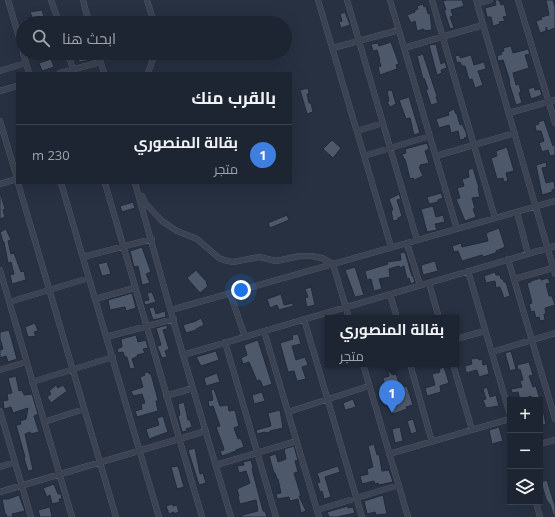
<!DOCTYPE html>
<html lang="ar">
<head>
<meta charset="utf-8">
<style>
  body { margin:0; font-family:"Open Sans",Cairo,sans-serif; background:#252d3a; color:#f1f3f6; direction:rtl }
  .controls { position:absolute; right:12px; bottom:12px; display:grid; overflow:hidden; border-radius:0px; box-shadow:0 4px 16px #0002 }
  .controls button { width:36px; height:36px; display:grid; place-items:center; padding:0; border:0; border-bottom:1px solid #3b424d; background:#1d2532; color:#f1f3f6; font:20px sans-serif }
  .you { position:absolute; left:241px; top:290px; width:14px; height:14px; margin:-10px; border:3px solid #fff; border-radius:50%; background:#1a73e8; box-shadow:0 0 0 6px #1a73e833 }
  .badge { display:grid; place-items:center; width:26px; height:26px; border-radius:50%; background:#1a73e8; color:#fff; font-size:13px; font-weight:700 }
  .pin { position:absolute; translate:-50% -33px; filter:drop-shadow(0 1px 2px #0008) }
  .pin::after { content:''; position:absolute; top:21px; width:14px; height:12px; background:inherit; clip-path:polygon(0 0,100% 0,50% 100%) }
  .popup { position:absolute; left:325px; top:315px; width:134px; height:52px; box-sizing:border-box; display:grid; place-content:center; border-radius:0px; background:#1d2532; filter:drop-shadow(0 1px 3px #0005); font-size:13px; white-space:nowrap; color:#a0a5ac }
  .popup b { font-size:15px; color:#f1f3f6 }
  .popup::after { content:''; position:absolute; left:50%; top:100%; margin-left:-8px; border:8px solid transparent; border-top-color:#1d2532 }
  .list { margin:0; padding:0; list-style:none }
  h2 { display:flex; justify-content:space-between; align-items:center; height:52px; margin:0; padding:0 16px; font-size:17px }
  h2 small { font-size:13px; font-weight:400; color:#a0a5ac }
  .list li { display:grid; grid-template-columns:26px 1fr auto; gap:12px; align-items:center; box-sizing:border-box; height:60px; padding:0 16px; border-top:1px solid #3b424d }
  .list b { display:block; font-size:15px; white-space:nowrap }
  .list p { margin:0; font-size:13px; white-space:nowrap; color:#a0a5ac }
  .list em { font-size:13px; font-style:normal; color:#a0a5ac }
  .icon { flex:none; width:22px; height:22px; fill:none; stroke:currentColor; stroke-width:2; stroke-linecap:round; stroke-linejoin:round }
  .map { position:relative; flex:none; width:555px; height:517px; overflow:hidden; direction:ltr }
  .search { position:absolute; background:#1d2532; box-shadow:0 4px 16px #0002; left:16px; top:16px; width:276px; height:44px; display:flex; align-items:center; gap:10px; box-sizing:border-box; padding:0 14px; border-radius:22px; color:#a0a5ac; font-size:15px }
  .panel { position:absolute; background:#1d2532; box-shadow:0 4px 16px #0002; left:16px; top:72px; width:276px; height:112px; border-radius:0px; direction:rtl }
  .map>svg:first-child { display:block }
</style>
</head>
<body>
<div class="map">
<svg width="555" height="517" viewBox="0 0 555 517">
  <rect width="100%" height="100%" fill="#273142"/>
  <!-- building -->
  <path fill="#4d586b" stroke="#222a39" d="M 447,0 L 462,0 L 464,6 L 451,10 L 453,16 L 450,17 L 454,28 L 450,29 L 444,10 L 446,10 L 443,1 Z
    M 495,0 L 499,0 L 501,5 L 504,4 L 507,16 L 503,17 L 505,21 L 499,22 L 500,24 L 493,26 L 491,17 L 487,17 L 485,8 L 496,5 Z
    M 546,0 L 553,0 L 555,7 L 555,28 L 548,31 L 546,27 L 546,31 L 540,33 L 536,21 L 542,19 L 541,17 L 549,15 Z
    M 423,4 L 424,7 L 426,6 L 428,14 L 430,13 L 432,30 L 424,31 L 424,29 L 417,31 L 415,21 L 411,23 L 407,15 L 415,12 L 415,10 L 418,9 L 417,6 Z
    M 42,10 L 44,17 L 25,23 L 24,19 L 32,17 L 30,12 Z
    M 345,12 L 350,25 L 341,28 L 339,22 L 342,21 L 340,14 Z
    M 391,42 L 399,64 L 396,65 L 397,69 L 380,75 L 378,67 L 381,66 L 379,60 L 380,60 L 377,50 L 373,51 L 371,44 L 378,43 L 379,46 Z
    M 436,44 L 441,64 L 445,62 L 447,68 L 441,70 L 442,73 L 437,75 L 429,45 Z
    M 511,46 L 513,53 L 528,49 L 530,54 L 525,55 L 529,68 L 513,73 L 516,85 L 519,84 L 521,92 L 519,93 L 522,103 L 516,105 L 510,86 L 509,78 L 503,60 L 498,61 L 497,56 L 502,54 L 501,52 L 504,51 L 503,48 Z
    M 76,53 L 90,53 L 92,60 L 79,62 Z
    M 423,54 L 437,96 L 436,97 L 438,103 L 431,105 L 426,90 L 428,89 L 424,78 L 423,79 L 417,56 Z
    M 460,55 L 460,58 L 471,55 L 474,65 L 484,62 L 486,69 L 478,71 L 483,85 L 475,88 L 472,79 L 469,80 L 465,66 L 462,66 L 460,62 L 457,63 L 455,56 Z
    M 51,59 L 54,67 L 42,71 L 39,63 Z
    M 534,87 L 535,90 L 540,89 L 542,95 L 531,99 L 528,89 Z
    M 308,88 L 309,94 L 307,94 L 309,103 L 311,103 L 313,112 L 307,114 L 300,90 Z
    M 392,90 L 396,104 L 390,107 L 387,102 L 389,101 L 387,91 Z
    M 409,97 L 420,133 L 414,135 L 410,118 L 406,119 L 399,100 Z
    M 454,109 L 456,114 L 457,114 L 460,125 L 462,124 L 466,132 L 467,137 L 464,138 L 465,139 L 460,140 L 458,131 L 451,133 L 449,125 L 439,128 L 436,119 L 449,115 L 448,112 Z
    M 544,120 L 553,146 L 555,145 L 555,155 L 550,156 L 548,150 L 542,152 L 539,143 L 544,141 L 541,131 L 536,131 L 535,125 L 539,124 L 538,122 Z
    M 332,140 L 341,148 L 333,158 L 323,149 Z
    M 427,143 L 429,149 L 425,151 L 429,163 L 420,165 L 421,167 L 419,167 L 423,176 L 414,180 L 413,178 L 410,179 L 405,159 L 404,159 L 402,154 L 406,153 L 405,149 Z
    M 507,147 L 514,171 L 506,173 L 508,181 L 504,182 L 503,178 L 497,179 L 491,158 L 497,156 L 496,151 Z
    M 546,162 L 547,167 L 542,168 L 546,183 L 554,181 L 555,189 L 552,190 L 552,192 L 542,195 L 536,165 Z
    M 473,168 L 479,188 L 478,188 L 480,197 L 472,198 L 475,208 L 473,209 L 476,217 L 465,221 L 456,199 L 460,198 L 457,188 L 464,186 L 462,179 L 469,177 L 468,170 Z
    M 441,193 L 443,198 L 438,200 L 438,202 L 429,204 L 427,197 Z
    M 399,194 L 401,199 L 397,200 L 402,216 L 398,218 L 398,220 L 393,221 L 391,210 L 393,210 L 389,199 Z
    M 0,195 L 1,195 L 5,209 L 3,210 L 5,217 L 0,219 Z
    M 133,202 L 135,208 L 122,212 L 120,206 Z
    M 433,206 L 436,217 L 443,215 L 445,222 L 435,224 L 437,230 L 427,232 L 421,209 Z
    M 287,215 L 289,220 L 270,228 L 268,223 Z
    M 499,228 L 505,247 L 496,251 L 496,253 L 483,257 L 482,255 L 462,261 L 458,251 L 454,252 L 452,246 L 461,243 L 462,247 L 488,241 L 486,233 Z
    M 6,229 L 11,240 L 8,241 L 11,254 L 14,253 L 21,272 L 24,271 L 26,280 L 12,284 L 10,275 L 14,274 L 11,262 L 8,263 L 4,242 L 3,242 L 0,232 Z
    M 142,247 L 151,272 L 146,274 L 150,283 L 142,285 L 138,266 L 134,267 L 130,251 Z
    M 405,252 L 412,276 L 413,276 L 415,282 L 411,284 L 409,278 L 407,279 L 404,266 L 400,268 L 399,266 L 389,269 L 390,277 L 379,279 L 382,289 L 374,291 L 371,279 L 367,280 L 365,271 L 388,264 L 387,262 L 401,260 L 400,253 Z
    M 435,261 L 438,271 L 423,275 L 421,265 Z
    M 107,262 L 111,274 L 102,276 L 98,264 Z
    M 355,267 L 364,295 L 355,297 L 345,270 Z
    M 196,270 L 207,282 L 206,283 L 208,286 L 200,293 L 187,278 Z
    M 495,272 L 496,275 L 500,275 L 501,279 L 503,279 L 504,282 L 506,282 L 510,296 L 504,298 L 500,287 L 496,288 L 495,281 L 486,283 L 484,276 Z
    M 541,278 L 541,280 L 548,278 L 550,283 L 546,284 L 549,296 L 552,296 L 555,305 L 545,308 L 546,314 L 544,314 L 545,320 L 540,321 L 539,317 L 536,318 L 534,311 L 531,312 L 529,304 L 532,303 L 527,283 L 531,282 L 531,281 Z
    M 311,287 L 315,305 L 307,307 L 305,298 L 308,297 L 305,289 Z
    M 152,292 L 156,302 L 145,305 L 144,301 L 149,300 L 147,293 Z
    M 132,293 L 136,308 L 126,311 L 125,307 L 110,310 L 108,300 Z
    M 281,294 L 284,305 L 293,303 L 293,306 L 279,310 L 277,305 L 270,308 L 267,299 Z
    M 154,307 L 156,314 L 165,311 L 166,317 L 153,320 L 149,308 Z
    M 201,318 L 204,325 L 196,329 L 196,330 L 186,333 L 183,325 L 196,321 Z
    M 35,323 L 38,331 L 34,332 L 36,336 L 28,337 L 25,327 Z
    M 167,325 L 167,329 L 163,330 L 169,349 L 165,351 L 167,357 L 162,358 L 157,346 L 161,345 L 156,328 Z
    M 9,330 L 17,359 L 8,362 L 6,356 L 0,358 L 0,350 L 3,349 L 0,339 L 0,332 Z
    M 298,334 L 301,344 L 292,346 L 296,360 L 305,357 L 308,365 L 302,367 L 306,379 L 297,381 L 294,371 L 288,372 L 280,343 L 293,339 L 292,335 Z
    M 136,335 L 138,342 L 146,340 L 148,348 L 143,349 L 145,353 L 137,355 L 138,356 L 132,359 L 135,368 L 130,369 L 127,357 L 125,357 L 123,352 L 118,353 L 117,349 L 122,347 L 121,339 Z
    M 258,340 L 272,384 L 263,387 L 260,380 L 257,381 L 249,362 L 243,364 L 241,358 L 247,355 L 244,345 Z
    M 216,351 L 219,360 L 201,366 L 196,357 Z
    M 511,351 L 516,369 L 510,371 L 505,353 Z
    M 478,358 L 479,360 L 482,359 L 483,365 L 487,364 L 489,374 L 479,377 L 477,370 L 466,373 L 465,366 L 472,364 L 471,359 Z
    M 529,362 L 533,375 L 529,376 L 533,387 L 536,386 L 540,400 L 533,400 L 531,396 L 520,400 L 518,392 L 512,393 L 511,389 L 522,387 L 520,381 L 523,380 L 520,369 L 518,370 L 517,365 Z
    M 391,366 L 393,375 L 396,374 L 401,388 L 407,386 L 413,405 L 406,407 L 407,409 L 393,414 L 383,378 L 389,376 L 387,367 Z
    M 444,367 L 449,383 L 440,386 L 441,392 L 427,396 L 425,388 L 435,385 L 432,374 L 440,372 L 439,369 Z
    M 149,372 L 149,374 L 151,374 L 157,396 L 158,401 L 156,401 L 158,411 L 137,417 L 135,411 L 142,409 L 141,404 L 145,403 L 142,394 L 133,396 L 131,391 L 143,387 L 140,377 L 145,375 L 144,373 Z
    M 217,373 L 220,382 L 206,386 L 204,378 Z
    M 16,376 L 19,391 L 22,390 L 24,395 L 32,394 L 38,414 L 34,416 L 39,432 L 31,434 L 30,432 L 25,434 L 33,470 L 28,471 L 24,458 L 25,457 L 16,425 L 21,424 L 20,421 L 26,419 L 28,408 L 13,413 L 11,407 L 4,409 L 3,401 L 8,400 L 7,394 L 12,393 L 8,378 Z
    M 56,385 L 58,388 L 63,385 L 67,391 L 51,403 L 47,397 L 51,394 L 49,391 Z
    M 487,387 L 490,397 L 496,395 L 499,406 L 486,408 L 483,400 L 486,399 L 483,389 Z
    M 214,389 L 220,406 L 228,405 L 229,411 L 235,410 L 239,426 L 234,428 L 238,439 L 240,438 L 242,441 L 244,447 L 236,450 L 236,451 L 222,456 L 220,451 L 224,450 L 223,446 L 216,427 L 220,426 L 213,406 L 209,407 L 208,401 L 213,400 L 211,390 Z
    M 262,392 L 265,401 L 254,404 L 252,395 Z
    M 353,399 L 356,407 L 345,410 L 343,403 Z
    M 184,402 L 188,420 L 190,420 L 192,427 L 186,429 L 187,431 L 182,432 L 178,416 L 180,415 L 178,404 Z
    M 540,406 L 542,406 L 546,424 L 540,426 Z
    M 280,410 L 283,428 L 270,431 L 270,432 L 265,433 L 265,432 L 257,434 L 256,430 L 271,426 L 268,413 Z
    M 163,416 L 168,432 L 149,439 L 146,429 L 159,425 L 157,418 Z
    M 413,419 L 417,432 L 411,434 L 407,421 Z
    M 400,427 L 403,441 L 395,443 L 392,429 Z
    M 499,427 L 503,441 L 492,444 L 489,430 Z
    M 374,444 L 377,455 L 379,454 L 382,471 L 389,470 L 393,482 L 379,485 L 378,483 L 375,484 L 374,481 L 362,484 L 360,476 L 368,474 L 367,469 L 373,467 L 368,446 Z
    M 294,446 L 298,460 L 295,461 L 298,472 L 294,473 L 301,496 L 299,496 L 306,511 L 301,513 L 298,499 L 290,501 L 289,497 L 277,499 L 276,494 L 281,493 L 278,479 L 277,479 L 275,473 L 274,473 L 269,456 L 276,454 L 278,462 L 286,459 L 284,449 Z
    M 195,448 L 200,474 L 203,473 L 206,483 L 199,485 L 188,450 Z
    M 251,460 L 253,468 L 252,469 L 263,511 L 265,511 L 267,517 L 242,517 L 242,515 L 258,511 L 256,500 L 240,504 L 238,497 L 239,496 L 237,489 L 250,483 L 246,471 L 239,473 L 237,466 L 244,465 L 243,462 Z
    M 178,466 L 184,487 L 177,489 L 171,467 Z
    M 338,466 L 340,472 L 325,477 L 331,497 L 324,499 L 322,491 L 320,492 L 317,483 L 320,482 L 317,473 Z
    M 547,480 L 555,506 L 555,517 L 554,517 L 550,504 L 549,504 L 546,499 L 541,482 Z
    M 54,484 L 58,494 L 61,494 L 62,499 L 59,499 L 60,502 L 52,504 L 50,495 L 47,497 L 43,488 Z
    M 19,495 L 25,511 L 12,514 L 13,517 L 7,517 L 6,514 L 5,514 L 2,499 L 8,499 Z
    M 383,495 L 387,514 L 376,515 L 375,512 L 367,514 L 364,501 Z
    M 172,504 L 173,506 L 177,505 L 179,512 L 174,514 L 174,512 L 169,514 L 166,506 Z
    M 348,506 L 348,508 L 353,507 L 355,513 L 337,517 L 329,517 L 327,512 Z
    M 50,507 L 52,517 L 40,517 L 38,510 Z"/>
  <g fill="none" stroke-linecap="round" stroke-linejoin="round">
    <defs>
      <path id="minor" d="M 8,0 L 23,51
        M 51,0 L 59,23
        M 83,0 L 89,23
        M 147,0 L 154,23
        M 318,0 L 391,247
        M 347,0 L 417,240
        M 390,0 L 457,229
        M 432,0 L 495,218
        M 476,0 L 555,274
        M 518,0 L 555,123
        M 477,4 L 490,0
        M 333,48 L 399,30
        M 404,48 L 483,25
        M 23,53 L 29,73
        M 68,53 L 74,73
        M 98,53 L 104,73
        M 0,71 L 26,63
        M 60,73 L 100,62
        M 148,73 L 155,53
        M 0,91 L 17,86
        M 509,113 L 555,100
        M 0,121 L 17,178
        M 357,131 L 383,123
        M 364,156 L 430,136
        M 436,156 L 515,133
        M 18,183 L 116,517
        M 61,183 L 159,517
        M 105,183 L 202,517
        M 135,183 L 183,355 L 231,517
        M 0,184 L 17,179
        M 142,196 L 145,203 L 162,221 L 177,231 L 197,239 L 219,258 L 224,260 L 233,262 L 259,257 L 276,261 L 300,256 L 311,256 L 322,258 L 333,264 L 349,318
        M 517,212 L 528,254
        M 407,243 L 420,285
        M 83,257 L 152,239
        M 508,259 L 555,419
        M 0,270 L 72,517
        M 468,271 L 510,415
        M 514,279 L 553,268
        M 429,283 L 439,318
        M 230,293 L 245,337
        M 390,294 L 397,318
        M 95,299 L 134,288
        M 9,302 L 89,278
        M 171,310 L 555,201
        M 304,319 L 362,517
        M 264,331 L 319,517
        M 106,337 L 174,319
        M 456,339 L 485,331
        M 225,342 L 276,517
        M 492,352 L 555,333
        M 183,355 L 555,246
        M 363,364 L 408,517
        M 410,364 L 432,442
        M 453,364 L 472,430
        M 0,370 L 26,362
        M 32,382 L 113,357
        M 166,396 L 193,388
        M 0,411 L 31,517
        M 288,412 L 369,386
        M 44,422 L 84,409
        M 540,444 L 555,440
        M 389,454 L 510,419
        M 216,465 L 297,441
        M 0,467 L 15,462
        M 0,492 L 206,431
        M 536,502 L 540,517
        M 317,510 L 399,485"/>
    </defs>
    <!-- minor casing -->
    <use href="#minor" stroke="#59616f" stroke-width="6"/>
    <!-- minor -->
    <use href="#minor" stroke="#3b4352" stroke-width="5.5"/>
  </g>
</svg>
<div class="controls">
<button>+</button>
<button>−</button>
<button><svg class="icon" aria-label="layers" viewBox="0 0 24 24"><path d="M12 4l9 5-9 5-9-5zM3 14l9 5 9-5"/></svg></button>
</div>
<div class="you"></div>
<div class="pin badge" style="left:392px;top:413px;background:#3f7fe0">1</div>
<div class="popup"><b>بقالة المنصوري</b>متجر</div>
<div class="search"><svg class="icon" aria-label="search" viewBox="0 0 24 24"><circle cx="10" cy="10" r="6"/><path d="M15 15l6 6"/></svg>ابحث هنا</div>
<section class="panel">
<h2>بالقرب منك<small></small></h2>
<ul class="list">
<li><span class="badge" style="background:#3f7fe0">1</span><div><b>بقالة المنصوري</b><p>متجر</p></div><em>230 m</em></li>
</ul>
</section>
</div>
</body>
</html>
